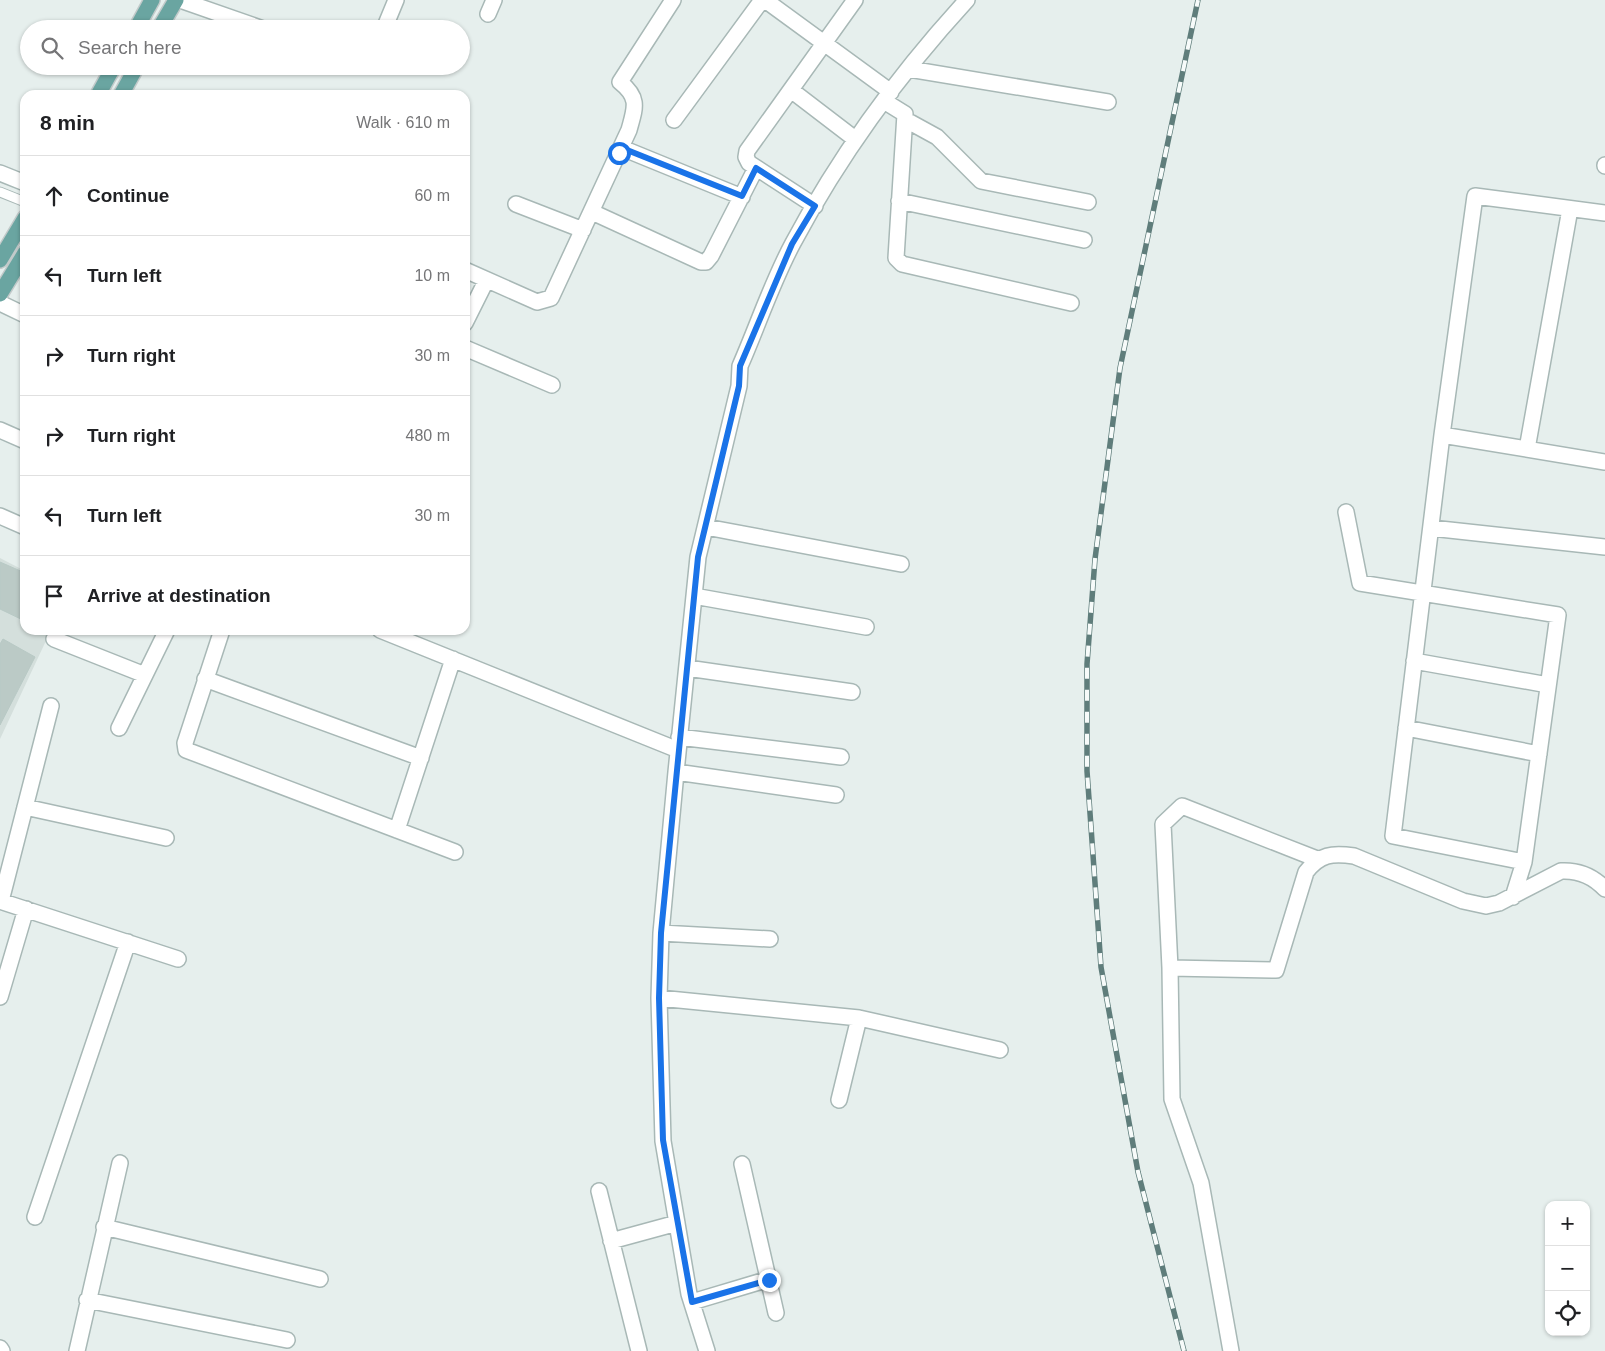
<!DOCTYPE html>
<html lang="en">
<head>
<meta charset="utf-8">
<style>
  body { margin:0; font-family:Helvetica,sans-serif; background:#f6f6f6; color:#202124 }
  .controls { position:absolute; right:15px; bottom:15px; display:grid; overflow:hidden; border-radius:10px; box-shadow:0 1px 4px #0004 }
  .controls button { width:45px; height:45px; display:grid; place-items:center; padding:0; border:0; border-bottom:1px solid #e0e0e0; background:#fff; color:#202124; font:25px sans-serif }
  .stop { position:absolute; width:15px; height:15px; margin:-11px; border:4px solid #1a73e8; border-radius:50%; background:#fff }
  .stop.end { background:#1a73e8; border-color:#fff; box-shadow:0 1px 5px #0008 }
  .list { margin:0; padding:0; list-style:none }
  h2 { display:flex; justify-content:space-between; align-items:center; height:65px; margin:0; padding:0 20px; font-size:21px }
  h2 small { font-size:16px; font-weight:400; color:#757577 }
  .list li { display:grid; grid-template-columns:32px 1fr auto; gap:15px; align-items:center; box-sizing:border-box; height:80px; padding:0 20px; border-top:1px solid #e0e0e0 }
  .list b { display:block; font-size:19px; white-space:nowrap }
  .list em { font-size:16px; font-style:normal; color:#757577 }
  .icon { flex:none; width:28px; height:28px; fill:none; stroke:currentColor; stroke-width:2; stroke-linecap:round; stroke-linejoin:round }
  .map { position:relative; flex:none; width:1605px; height:1351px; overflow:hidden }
  .search { position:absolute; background:#fff; box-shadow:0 1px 4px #0004; left:20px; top:20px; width:450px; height:55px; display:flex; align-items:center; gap:12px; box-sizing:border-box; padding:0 18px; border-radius:28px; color:#757577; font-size:19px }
  .panel { position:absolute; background:#fff; box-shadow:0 1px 4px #0004; left:20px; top:90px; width:450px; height:545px; border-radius:15px }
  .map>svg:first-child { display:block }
</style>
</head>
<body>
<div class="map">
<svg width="1605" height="1351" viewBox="0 0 1605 1351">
  <rect width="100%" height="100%" fill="#e6efed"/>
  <!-- built -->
  <path fill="#d4dfdc" d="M 0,558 L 25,571 L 25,630 L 51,630 L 0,739 Z"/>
  <!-- building -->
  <path fill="#bbcac6" stroke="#b8c9c5" d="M 0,562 L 25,573 L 25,621 L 0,609 Z
    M 3,639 L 35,657 L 0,725 L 0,644 Z"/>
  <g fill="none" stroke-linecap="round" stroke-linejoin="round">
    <defs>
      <path id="lane" d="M 0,192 L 25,202"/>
      <path id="street" d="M 180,0 L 263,29
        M 765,0 L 891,92
        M 488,14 L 494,0
        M 384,29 L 396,0
        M 909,69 L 1108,102
        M 791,90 L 855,139
        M 884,101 L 905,114 L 896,258 L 902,264 L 1071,303
        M 674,120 L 762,0
        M 906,120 L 937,137 L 981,181 L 1088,202
        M 622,148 L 742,197
        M 1605,165 L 1605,166
        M 0,173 L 25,183
        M 899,201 L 1084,240
        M 516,204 L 583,230
        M 815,206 L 749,163 L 746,157 L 747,151 L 855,0
        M 592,212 L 701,262 L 706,262 L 711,256 L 756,168
        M 465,270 L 537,302 L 551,298 L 629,130 C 635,108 640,98 620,82 L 673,0
        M 0,303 L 25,315
        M 465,323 L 486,281
        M 465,348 L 552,385
        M 0,430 L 25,441
        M 1442,435 L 1475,196 L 1605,213
        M 1527,449 L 1570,209
        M 1346,512 L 1360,583 L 1558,615 L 1524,862
        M 0,516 L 25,527
        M 706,527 L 901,564
        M 1431,528 L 1605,547
        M 694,596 L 866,627
        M 222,630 L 185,743 L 186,750 L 455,852
        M 380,630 L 678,750
        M 54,639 L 145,675
        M 1414,661 L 1548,685
        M 687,668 L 852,692
        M 205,679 L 421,758
        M 119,728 L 167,630
        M 1406,728 L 1539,754
        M 679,737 L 841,757
        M 676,772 L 836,795
        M 25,807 L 166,838
        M 397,830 L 453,659
        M 1513,897 L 1524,862 L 1393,836 L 1442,435 L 1605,462
        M 0,901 L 178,959
        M 1,901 L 51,706
        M 661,933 L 770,939
        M 1170,968 L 1163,824 L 1182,806 L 1317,859
        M 0,997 L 26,909
        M 659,998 L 859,1018 L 1000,1050
        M 839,1100 L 859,1018
        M 742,1164 L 776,1313
        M 599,1191 L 639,1351
        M 35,1217 L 128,942
        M 104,1227 L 320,1279
        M 611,1241 L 677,1223
        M 87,1300 L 287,1340
        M 692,1302 L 769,1279
        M 0,1348 L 2,1351
        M 77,1351 L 120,1163
        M 707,1351 L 689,1294 L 663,1141 L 659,998 L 661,933 L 676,772 L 698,557 L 739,386 L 740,366 C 758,325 772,282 793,243 C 840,155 900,73 967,0
        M 1231,1351 L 1201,1183 L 1172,1099 L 1170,968 L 1276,970 L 1306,872 C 1320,854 1332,853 1354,856 L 1463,901 L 1486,906 L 1499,903 L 1561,871 C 1579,870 1593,876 1605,889"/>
      <path id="primary" d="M 136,29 L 152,0
        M 159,29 L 176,0
        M 98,95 L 114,66
        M 121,95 L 137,66
        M 0,260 L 25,218
        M 0,294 L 25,253"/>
    </defs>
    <!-- lane casing -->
    <use href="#lane" stroke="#a8b8b6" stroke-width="11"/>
    <!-- street casing -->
    <use href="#street" stroke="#a8b8b6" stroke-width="18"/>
    <!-- primary casing -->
    <use href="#primary" stroke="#c2caca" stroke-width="18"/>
    <!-- lane -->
    <use href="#lane" stroke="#fff" stroke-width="9"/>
    <!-- street -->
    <use href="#street" stroke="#fff" stroke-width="15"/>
    <!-- primary -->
    <use href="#primary" stroke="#6aa5a1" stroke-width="15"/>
    <defs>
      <path id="rail" d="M 1184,1351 L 1138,1172 L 1101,967 L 1087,771 L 1087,664 L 1095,559 L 1120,368 L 1198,0"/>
    </defs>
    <!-- rail casing -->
    <use href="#rail" stroke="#5f7d7b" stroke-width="5.5"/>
    <!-- rail -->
    <use href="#rail" stroke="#f7fbfa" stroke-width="4" stroke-dasharray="11" stroke-linecap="butt"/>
  </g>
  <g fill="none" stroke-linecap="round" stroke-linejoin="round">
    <!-- route -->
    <path stroke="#1a73e8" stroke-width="6" d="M 619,153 L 622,148 L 742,196 L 756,168 L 815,206 L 792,244 L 740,366 L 739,386 L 698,557 L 661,933 L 659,998 L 663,1140 L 692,1302 L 769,1280"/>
  </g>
</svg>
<div class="controls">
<button>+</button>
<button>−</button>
<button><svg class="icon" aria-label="locate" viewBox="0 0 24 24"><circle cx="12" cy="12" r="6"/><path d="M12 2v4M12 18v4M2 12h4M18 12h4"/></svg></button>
</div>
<div class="stop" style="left:619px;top:153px"></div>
<div class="stop end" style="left:769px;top:1280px"></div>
<div class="search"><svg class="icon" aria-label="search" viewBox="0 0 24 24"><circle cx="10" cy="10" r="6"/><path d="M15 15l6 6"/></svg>Search here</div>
<section class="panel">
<h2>8 min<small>Walk · 610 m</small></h2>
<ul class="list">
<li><svg class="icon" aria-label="ahead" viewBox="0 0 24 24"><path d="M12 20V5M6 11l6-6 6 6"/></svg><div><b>Continue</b></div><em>60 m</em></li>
<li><svg class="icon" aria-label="left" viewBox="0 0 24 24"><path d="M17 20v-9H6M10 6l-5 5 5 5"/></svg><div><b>Turn left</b></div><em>10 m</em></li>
<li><svg class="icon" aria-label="right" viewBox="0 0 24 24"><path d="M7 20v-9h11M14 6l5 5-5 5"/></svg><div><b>Turn right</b></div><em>30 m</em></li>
<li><svg class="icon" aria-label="right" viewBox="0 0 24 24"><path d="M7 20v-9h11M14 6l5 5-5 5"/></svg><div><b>Turn right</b></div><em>480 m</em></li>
<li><svg class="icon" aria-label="left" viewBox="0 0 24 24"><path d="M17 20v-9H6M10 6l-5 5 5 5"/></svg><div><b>Turn left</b></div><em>30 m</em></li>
<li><svg class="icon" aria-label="arrive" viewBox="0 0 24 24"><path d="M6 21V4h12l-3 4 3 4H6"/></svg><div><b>Arrive at destination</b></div></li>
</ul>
</section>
</div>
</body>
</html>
